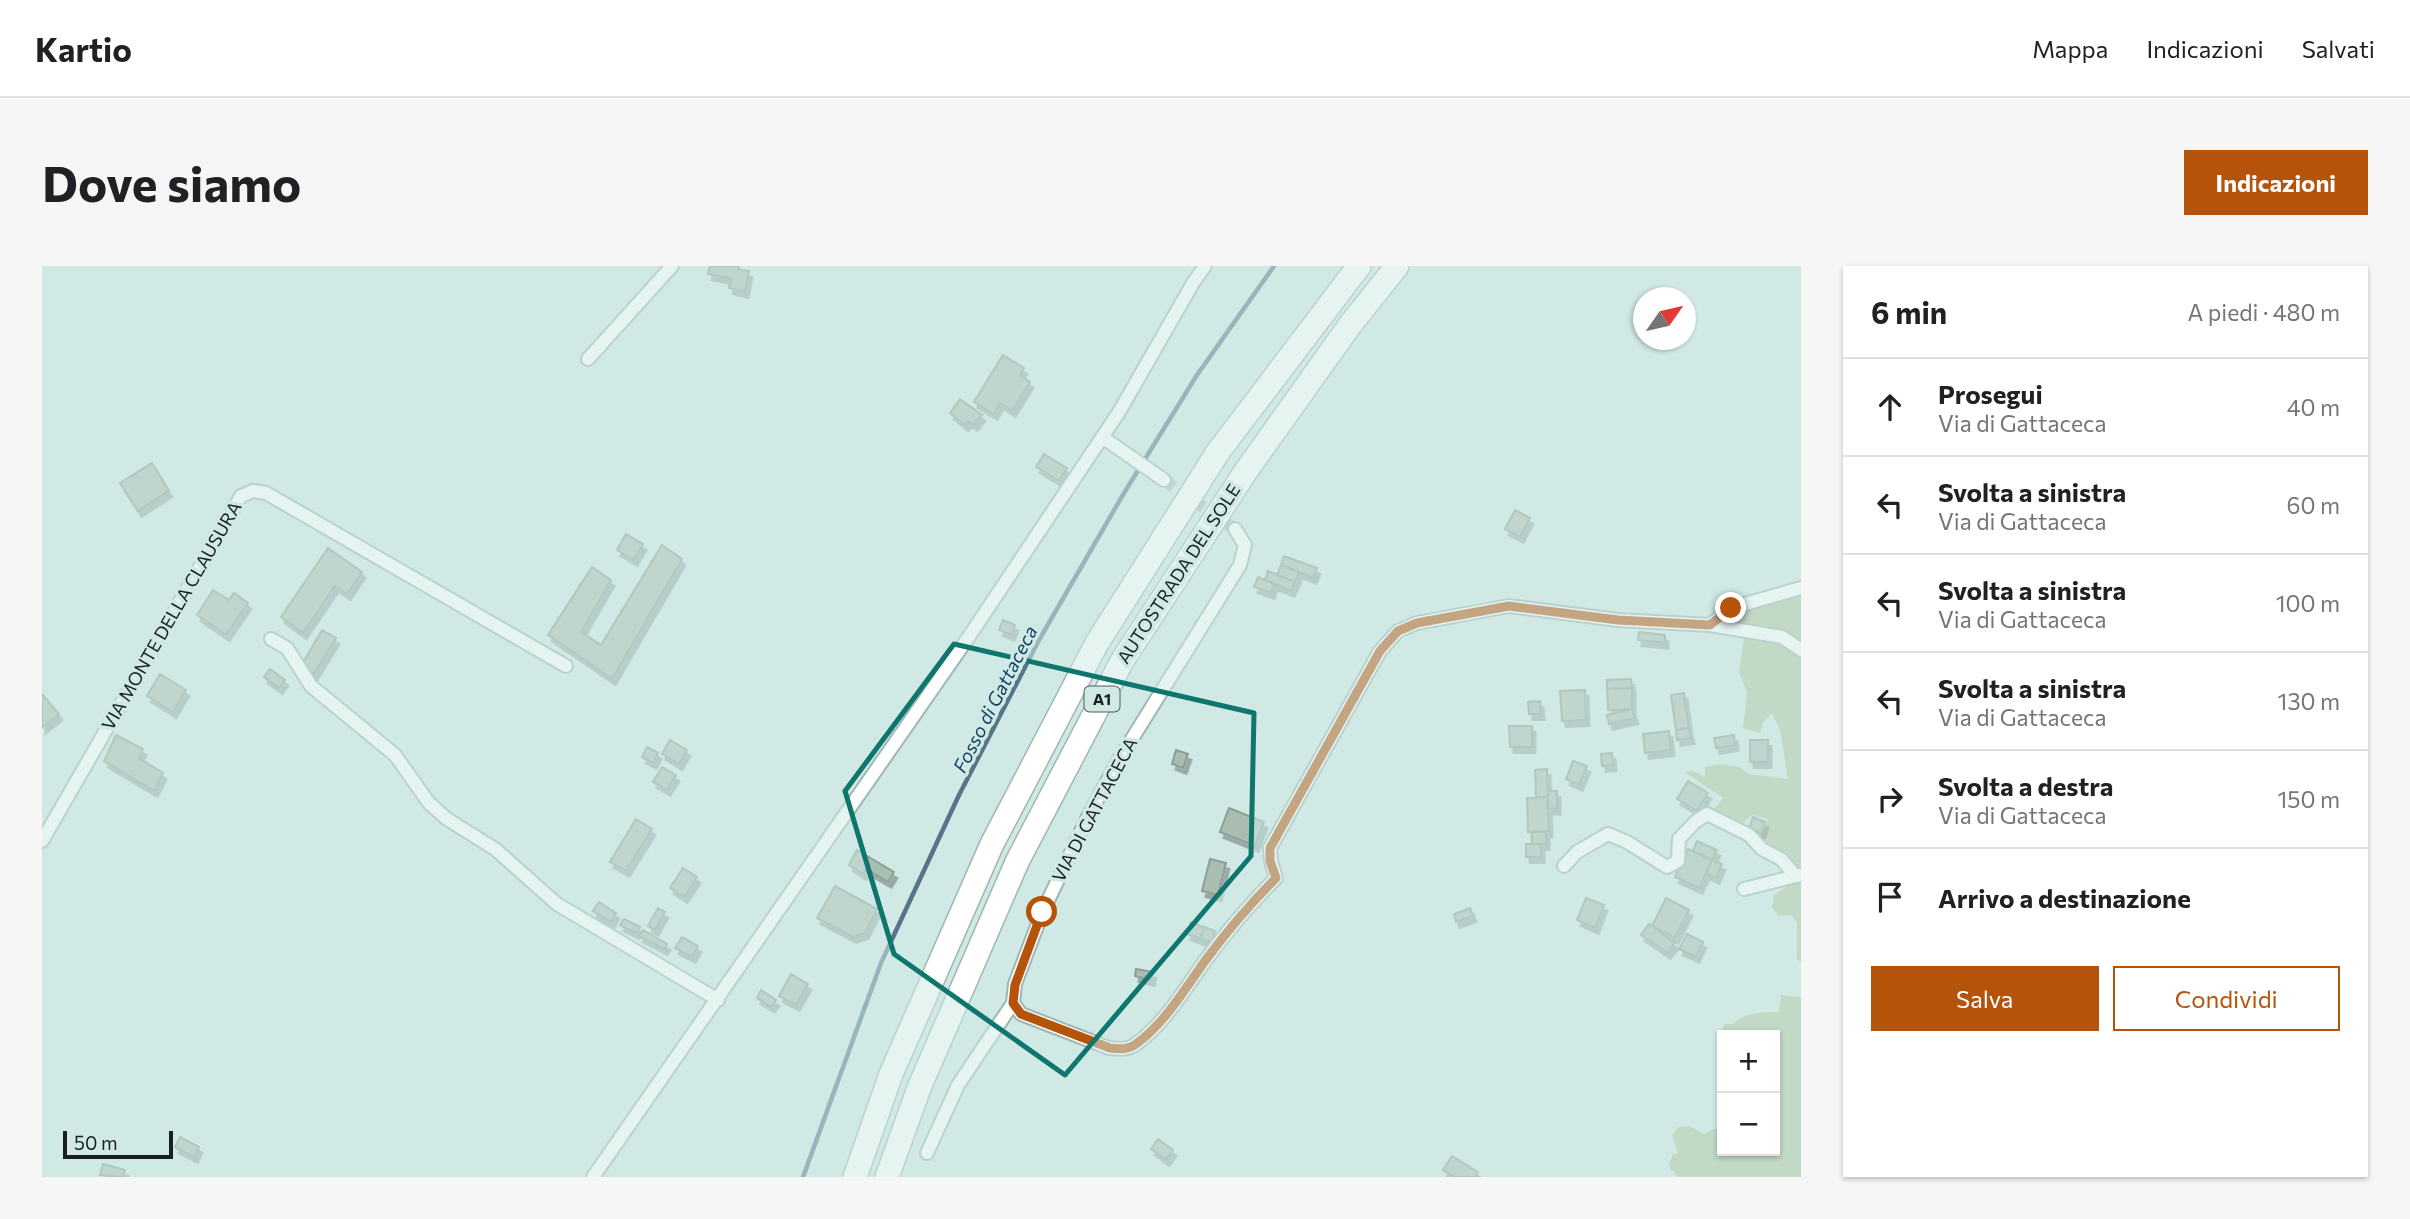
<!DOCTYPE html>
<html lang="it">
<head>
<meta charset="utf-8">
<style>
  body { margin:0; font-family:Commissioner,sans-serif; background:#f6f6f6; color:#202124 }
  .controls { position:absolute; right:21px; bottom:21px; display:grid; overflow:hidden; border-radius:0px; box-shadow:0 2px 5px #0004 }
  .controls button { width:63px; height:63px; display:grid; place-items:center; padding:0; border:0; border-bottom:2px solid #e0e0e0; background:#fff; color:#202124; font:35px sans-serif }
  .compass { position:absolute; left:1591px; top:21px; width:63px; height:63px; border-radius:50%; background:#fff; box-shadow:0 2px 5px #0004; rotate:56deg }
  .scale { position:absolute; left:21px; bottom:18px; width:110px; box-sizing:border-box; padding-left:7px; border:4px solid #182120; border-top:0; font-size:19px; line-height:24px; white-space:nowrap; color:#182120; -webkit-text-stroke:5px #d0e9e5; paint-order:stroke }
  .stop { position:absolute; width:21px; height:21px; margin:-16px; border:5px solid #b45309; border-radius:50%; background:#fff }
  .stop.end { background:#b45309; border-color:#fff; box-shadow:0 2px 7px #0008 }
  .list { margin:0; padding:0; list-style:none }
  h2 { display:flex; justify-content:space-between; align-items:center; height:91px; margin:0; padding:0 28px; font-size:30px }
  h2 small { font-size:23px; font-weight:400; color:#757577 }
  .list li { display:grid; grid-template-columns:46px 1fr auto; gap:21px; align-items:center; box-sizing:border-box; height:98px; padding:0 28px; border-top:2px solid #e0e0e0 }
  .list b { display:block; font-size:26px; white-space:nowrap }
  .list p { margin:0; font-size:23px; white-space:nowrap; color:#757577 }
  .list em { font-size:23px; font-style:normal; color:#757577 }
  .actions { display:flex; gap:14px; padding:21px 28px }
  .actions a { flex:1; padding:16px 0; border:2px solid #b45309; border-radius:0px; text-align:center; font-size:24px; color:#b45309 }
  .actions .main { background:#b45309; color:#fff }
  .icon { flex:none; width:38px; height:38px; fill:none; stroke:currentColor; stroke-width:2; stroke-linecap:round; stroke-linejoin:round }
  .map { position:relative; flex:none; width:1759px; height:911px; overflow:hidden; border-radius:0px }
  header { display:flex; align-items:center; gap:42px; box-sizing:border-box; height:98px; padding:0 35px; background:#fff; border-bottom:2px solid #e0e0e0 }
  header strong { font-size:33px }
  nav { display:flex; gap:38px; margin-inline-start:auto; font-size:24px }
  .intro { display:flex; align-items:center; justify-content:space-between; box-sizing:border-box; height:168px; padding:0 42px }
  h1 { margin:0; font-size:49px }
  .button { padding:18px 32px; border-radius:0px; background:#b45309; color:#fff; font-size:24px; font-weight:700 }
  main { display:flex; gap:42px; padding:0 42px }
  aside { flex:1; background:#fff; border-radius:0px; box-shadow:0 2px 5px #0004 }
  .map>svg:first-child { display:block }
</style>
</head>
<body>
<header>
<strong>Kartio</strong>
<nav><a>Mappa</a><a>Indicazioni</a><a>Salvati</a></nav>
</header>
<div class="intro"><h1>Dove siamo</h1><a class="button">Indicazioni</a></div>
<main>
<div class="map">
<svg width="1759" height="911" viewBox="0 0 1759 911">
  <defs>
    <filter id="shadow"><feDropShadow dx="3.5" dy="6" stdDeviation="0" flood-color="#0004"/></filter>
  </defs>
  <rect width="100%" height="100%" fill="#d0e9e5"/>
  <!-- green -->
  <path fill="#b2c59f" d="M 1759,327 L 1759,375 L 1748,371 L 1688,359 L 1684,353 L 1690,347 Z
    M 1702,371 C 1721,370 1745,378 1759,390 L 1759,603 L 1718,572 L 1726,553 L 1710,549 L 1699,559 L 1671,544 L 1681,532 L 1643,506 L 1651,505 L 1663,511 L 1663,501 L 1679,498 L 1697,501 L 1707,508 L 1746,513 L 1738,464 L 1730,447 L 1721,456 L 1718,467 L 1701,462 L 1705,426 L 1697,406 Z
    M 1759,611 L 1759,696 L 1755,693 L 1755,656 L 1749,649 L 1737,650 L 1730,641 L 1732,629 Z
    M 1739,729 L 1759,731 L 1759,911 L 1635,911 L 1633,905 L 1629,905 L 1627,898 L 1631,888 L 1636,888 L 1630,869 L 1637,861 L 1647,860 L 1662,868 L 1671,863 L 1680,864 L 1680,885 L 1733,885 L 1733,769 L 1680,769 L 1680,775 L 1677,770 L 1683,758 L 1691,758 C 1702,746 1721,746 1737,746 Z"/>
  <g fill="none" stroke-linecap="round" stroke-linejoin="round">
    <!-- stream -->
    <path stroke="#577488" stroke-width="4.5" d="M 761,911 L 839,697 L 917,529 L 997,374 L 1082,227 L 1155,109 L 1232,0"/>
  </g>
  <!-- building -->
  <path fill="#aabdb1" stroke="#8d9f94" stroke-width="2" filter="url(#shadow)" d="M 668,0 L 697,0 L 696,3 L 707,5 L 703,26 L 687,22 L 689,13 L 666,8 Z
    M 961,89 L 982,102 L 978,109 L 988,116 L 970,145 L 958,137 L 952,148 L 932,136 Z
    M 918,133 L 940,149 L 932,159 L 926,155 L 923,159 L 908,147 Z
    M 1002,188 L 1025,202 L 1017,215 L 994,201 Z
    M 110,197 L 127,225 L 96,245 L 78,217 Z
    M 1473,244 L 1488,252 L 1478,271 L 1463,263 Z
    M 584,268 L 601,278 L 592,294 L 575,284 Z
    M 620,279 L 640,293 L 570,413 L 506,369 L 550,301 L 569,314 L 539,366 L 559,379 Z
    M 286,282 L 320,306 L 305,328 L 293,320 L 261,367 L 239,351 Z
    M 1242,290 L 1275,302 L 1271,312 L 1239,299 Z
    M 1239,299 L 1257,306 L 1253,316 L 1235,309 Z
    M 1226,305 L 1253,316 L 1249,325 L 1223,314 Z
    M 1216,311 L 1232,318 L 1229,327 L 1212,321 Z
    M 171,324 L 187,334 L 192,327 L 206,337 L 184,369 L 155,349 Z
    M 961,354 L 973,359 L 969,369 L 957,364 Z
    M 280,364 L 294,372 L 272,408 L 259,400 Z
    M 1597,366 L 1623,369 L 1623,377 L 1596,374 Z
    M 228,403 L 243,414 L 237,422 L 222,411 Z
    M 118,408 L 144,424 L 131,446 L 105,430 Z
    M 1589,413 L 1590,422 L 1565,423 L 1565,414 Z
    M 1590,422 L 1590,443 L 1566,444 L 1565,423 Z
    M 1543,424 L 1544,454 L 1520,455 L 1518,425 Z
    M 1642,427 L 1647,462 L 1634,464 L 1629,429 Z
    M 0,428 L 17,448 L 0,462 Z
    M 1498,435 L 1499,448 L 1487,448 L 1486,436 Z
    M 1590,443 L 1593,452 L 1567,458 L 1565,449 Z
    M 1467,460 L 1490,460 L 1490,481 L 1468,481 Z
    M 1647,462 L 1649,472 L 1635,474 L 1634,464 Z
    M 1627,465 L 1629,484 L 1603,487 L 1601,468 Z
    M 74,469 L 101,483 L 97,492 L 121,507 L 112,525 L 62,495 Z
    M 1692,469 L 1693,479 L 1674,482 L 1672,472 Z
    M 628,474 L 645,484 L 637,498 L 620,488 Z
    M 1708,474 L 1726,474 L 1726,496 L 1708,496 Z
    M 605,481 L 616,487 L 611,497 L 600,491 Z
    M 1134,484 L 1146,488 L 1141,502 L 1130,498 Z
    M 1570,487 L 1571,499 L 1560,500 L 1559,488 Z
    M 1531,495 L 1545,500 L 1537,519 L 1524,513 Z
    M 620,501 L 634,509 L 625,524 L 611,516 Z
    M 1505,503 L 1506,531 L 1494,531 L 1493,504 Z
    M 1646,515 L 1666,527 L 1655,545 L 1635,533 Z
    M 1506,525 L 1515,525 L 1515,543 L 1505,542 Z
    M 1506,531 L 1507,565 L 1486,566 L 1485,532 Z
    M 1187,542 L 1222,556 L 1213,580 L 1178,566 Z
    M 1711,551 L 1723,556 L 1719,567 L 1707,562 Z
    M 594,553 L 610,563 L 584,605 L 568,596 Z
    M 1490,566 L 1504,566 L 1504,578 L 1490,578 Z
    M 1655,575 L 1675,584 L 1670,594 L 1651,585 Z
    M 1484,578 L 1499,578 L 1499,591 L 1484,591 Z
    M 1646,583 L 1670,594 L 1657,622 L 1633,611 Z
    M 815,584 L 852,606 L 846,616 L 824,603 L 821,608 L 807,599 Z
    M 1168,593 L 1184,597 L 1176,629 L 1160,625 Z
    M 1670,594 L 1680,598 L 1674,612 L 1664,607 Z
    M 641,602 L 655,611 L 642,631 L 628,622 Z
    M 793,620 L 835,643 L 823,667 L 811,671 L 775,652 Z
    M 1544,632 L 1562,639 L 1553,662 L 1535,654 Z
    M 1624,632 L 1647,644 L 1633,672 L 1610,660 Z
    M 557,636 L 574,647 L 569,656 L 551,645 Z
    M 616,642 L 623,646 L 613,664 L 606,660 Z
    M 1428,642 L 1431,650 L 1414,656 L 1412,648 Z
    M 582,653 L 598,661 L 594,667 L 578,659 Z
    M 1149,657 L 1162,661 L 1158,673 L 1145,668 Z
    M 1607,658 L 1633,677 L 1625,687 L 1599,669 Z
    M 1162,661 L 1173,665 L 1170,676 L 1158,673 Z
    M 601,664 L 625,678 L 622,683 L 597,670 Z
    M 1645,668 L 1661,676 L 1654,691 L 1637,683 Z
    M 640,671 L 656,680 L 650,691 L 633,682 Z
    M 1094,703 L 1111,706 L 1109,714 L 1093,710 Z
    M 749,708 L 766,718 L 754,739 L 737,730 Z
    M 719,724 L 734,734 L 729,741 L 715,732 Z
    M 138,871 L 157,881 L 152,891 L 133,881 Z
    M 1116,873 L 1131,884 L 1124,894 L 1109,883 Z
    M 1410,890 L 1436,906 L 1433,911 L 1413,911 L 1401,904 Z
    M 61,898 L 83,904 L 81,911 L 58,909 Z"/>
  <g fill="none" stroke-linecap="round" stroke-linejoin="round">
    <!-- street-tunnel -->
    <path stroke="#abc1be" stroke-width="12" stroke-dasharray="12 6" stroke-linecap="butt" d="M 1122,214 L 1193,263"/>
    <defs>
      <path id="street" d="M 546,93 L 630,0
        M 1060,171 L 1122,214
        M 1193,263 L 1203,279 L 1198,299 L 1075,497 L 1046,551 L 1000,647 L 973,718 L 971,737 L 979,748 L 1067,782 C 1077,783 1086,784 1094,778 C 1123,757 1142,724 1163,695 C 1185,665 1208,638 1234,612 L 1229,595 L 1228,582 L 1338,385 L 1356,365 L 1375,357 L 1467,340 L 1576,354 L 1668,359 L 1740,371 L 1759,384
        M 1668,359 L 1689,342 L 1759,322
        M 229,373 L 245,382 L 269,420 L 353,489 L 387,537 L 405,553 L 453,583 L 515,638 L 676,734
        M 0,575 L 199,230 L 211,225 L 224,227 L 524,400
        M 1522,600 L 1535,586 L 1566,568 L 1585,576 L 1625,601 L 1636,595 L 1637,573 L 1653,556 L 1665,548 L 1707,569 L 1720,583 L 1739,593 L 1754,610 L 1759,609
        M 1702,623 L 1754,610
        M 885,887 L 916,819 L 971,737
        M 551,911 L 928,369 L 1077,146 L 1151,17 L 1163,0"/>
      <path id="highway" d="M 813,911 L 849,808 L 950,578 L 1055,377 L 1176,186 L 1317,0
        M 845,911 L 877,822 L 975,596 L 1080,395 L 1204,205 L 1308,59 L 1355,0"/>
    </defs>
    <!-- street casing -->
    <use href="#street" stroke="#9fb7b4" stroke-width="16"/>
    <!-- highway casing -->
    <use href="#highway" stroke="#9fb7b4" stroke-width="26"/>
    <!-- street -->
    <use href="#street" stroke="#fff" stroke-width="12"/>
    <!-- highway -->
    <use href="#highway" stroke="#fff" stroke-width="23"/>
  </g>
  <g fill="none" stroke-linecap="round" stroke-linejoin="round">
    <!-- route -->
    <path stroke="#b45309" stroke-width="9" d="M 1000,646 L 973,719 L 971,737 L 979,748 L 1068,782 C 1077,783 1086,784 1094,778 C 1123,757 1142,724 1163,695 C 1185,665 1208,638 1234,612 L 1228,595 L 1228,582 L 1338,385 L 1356,365 L 1375,357 L 1467,340 L 1576,354 L 1668,359 L 1689,342"/>
  </g>
  <!-- marked area -->
  <path d="M0 0H1759V911H0ZM 912,378 L 1212,447 L 1209,590 L 1023,809 L 852,688 L 803,525 Z" fill="#d0e9e5" fill-opacity=".55" fill-rule="evenodd"/>
  <path fill="none" stroke="#0f766e" stroke-width="5" stroke-linejoin="round" d="M 912,378 L 1212,447 L 1209,590 L 1023,809 L 852,688 L 803,525 Z"/>
  <g text-anchor="middle" stroke-width="7" stroke-linejoin="round" paint-order="stroke">
    <!-- shield labels -->
    <rect fill="#d0e9e5" stroke="#4f5d5b" stroke-width="2" x="1042.5" y="420.5" width="35" height="25" rx="5"/>
    <g font-size="16" font-weight="bold" fill="#182120">
      <text x="1060" y="439">A1</text>
    </g>
    <!-- street labels -->
    <g font-size="18" fill="#182120" stroke="#d0e9e5">
      <text transform="translate(1137 308) rotate(-57)" y="6">AUTOSTRADA DEL SOLE</text>
      <text transform="translate(130 350) rotate(-60)" y="6">VIA MONTE DELLA CLAUSURA</text>
      <text transform="translate(1053 544) rotate(-62)" y="6">VIA DI GATTACECA</text>
    </g>
    <!-- water labels -->
    <g font-size="19" font-style="italic" fill="#144260" stroke="#d0e9e5">
      <text transform="translate(953 433) rotate(-63)" y="7">Fosso di Gattaceca</text>
    </g>
  </g>
</svg>
<div class="controls">
<button>+</button>
<button>−</button>
</div>
<svg class="compass" viewBox="-18 -18 36 36"><path d="M0-13l5 13h-10z" fill="#e53935"/><path d="M0 13l5-13h-10z" fill="#757577"/></svg>
<div class="scale">50 m</div>
<div class="stop" style="left:1000px;top:646px"></div>
<div class="stop end" style="left:1689px;top:342px"></div>
</div>
<aside>
<h2>6 min<small>A piedi · 480 m</small></h2>
<ul class="list">
<li><svg class="icon" aria-label="ahead" viewBox="0 0 24 24"><path d="M12 20V5M6 11l6-6 6 6"/></svg><div><b>Prosegui</b><p>Via di Gattaceca</p></div><em>40 m</em></li>
<li><svg class="icon" aria-label="left" viewBox="0 0 24 24"><path d="M17 20v-9H6M10 6l-5 5 5 5"/></svg><div><b>Svolta a sinistra</b><p>Via di Gattaceca</p></div><em>60 m</em></li>
<li><svg class="icon" aria-label="left" viewBox="0 0 24 24"><path d="M17 20v-9H6M10 6l-5 5 5 5"/></svg><div><b>Svolta a sinistra</b><p>Via di Gattaceca</p></div><em>100 m</em></li>
<li><svg class="icon" aria-label="left" viewBox="0 0 24 24"><path d="M17 20v-9H6M10 6l-5 5 5 5"/></svg><div><b>Svolta a sinistra</b><p>Via di Gattaceca</p></div><em>130 m</em></li>
<li><svg class="icon" aria-label="right" viewBox="0 0 24 24"><path d="M7 20v-9h11M14 6l5 5-5 5"/></svg><div><b>Svolta a destra</b><p>Via di Gattaceca</p></div><em>150 m</em></li>
<li><svg class="icon" aria-label="arrive" viewBox="0 0 24 24"><path d="M6 21V4h12l-3 4 3 4H6"/></svg><div><b>Arrivo a destinazione</b></div></li>
</ul>
<div class="actions"><a class="main">Salva</a><a>Condividi</a></div>
</aside>
</main>
</body>
</html>
